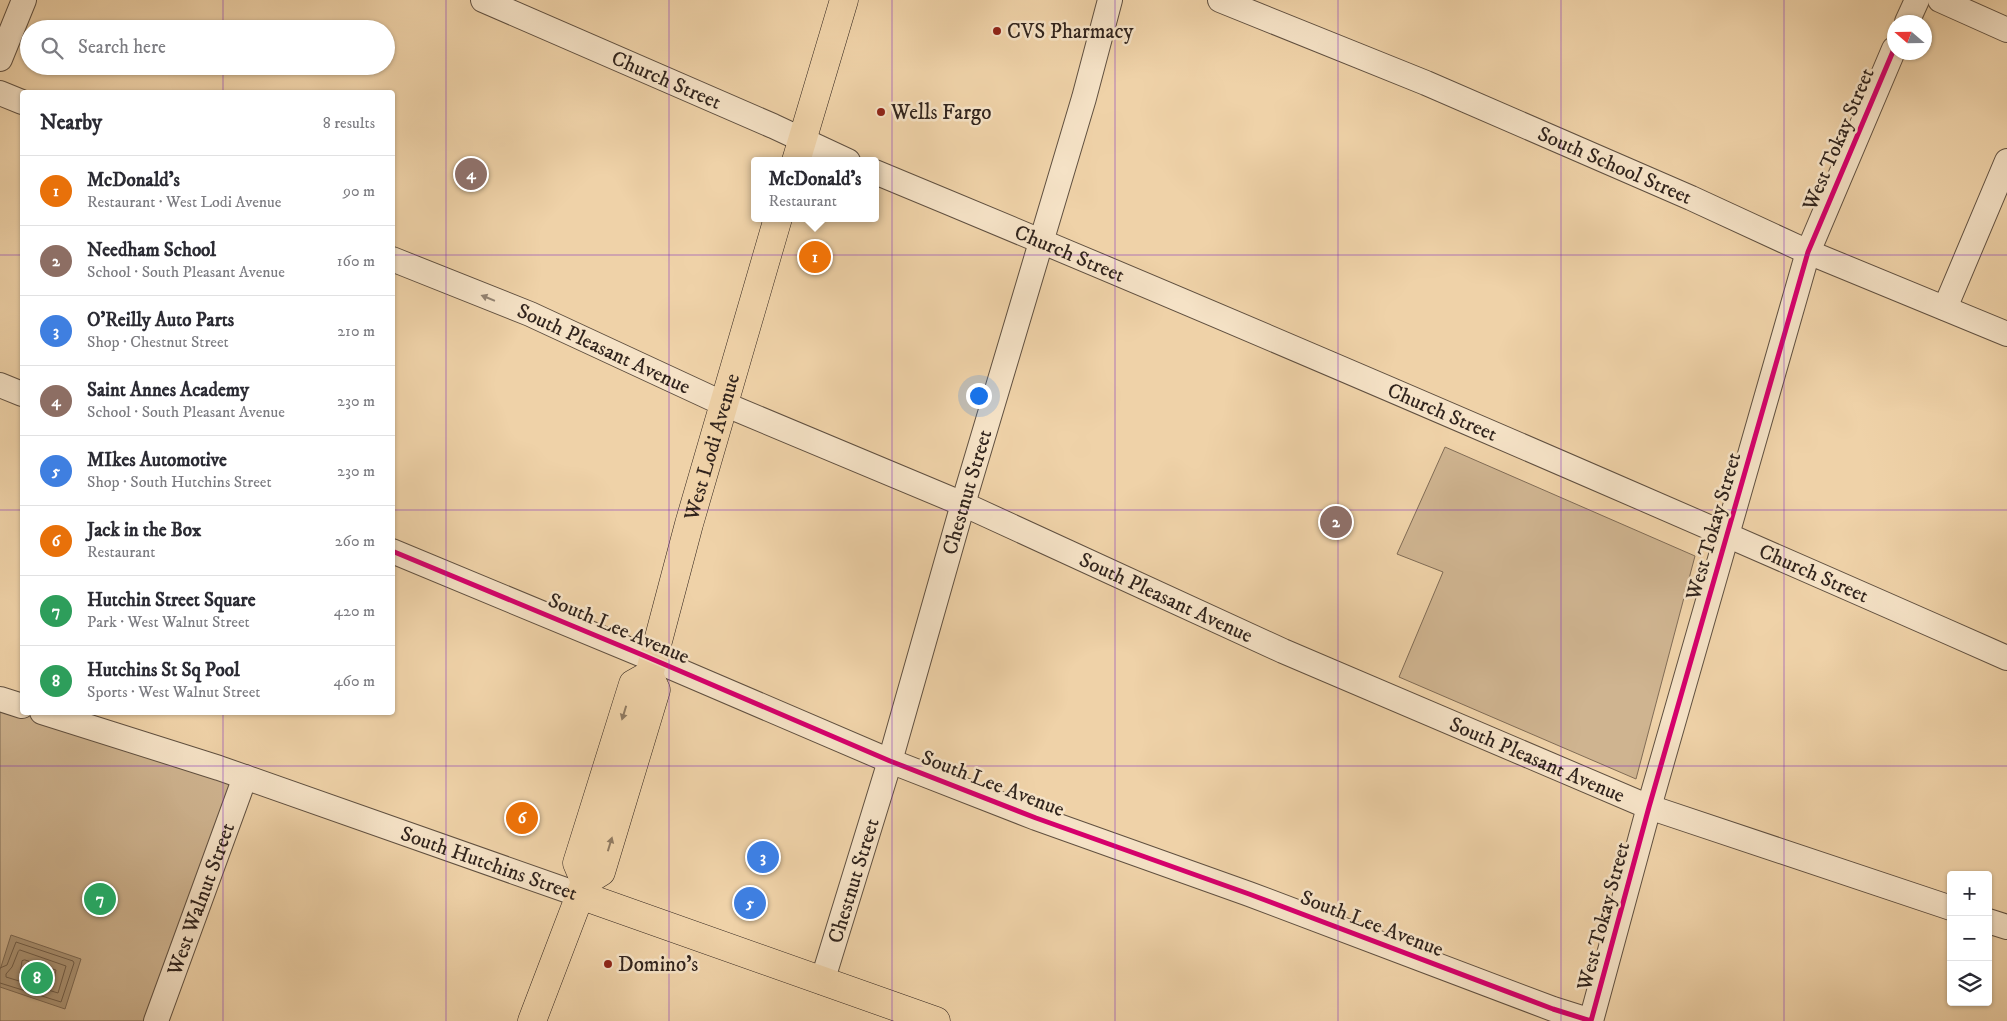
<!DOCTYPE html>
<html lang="en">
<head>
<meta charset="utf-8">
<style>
  body { margin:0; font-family:"IM FELL DW Pica",serif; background:#f2f2f3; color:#2b2b33 }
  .controls { position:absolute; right:15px; bottom:15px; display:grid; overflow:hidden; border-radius:5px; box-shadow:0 1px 4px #0004 }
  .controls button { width:45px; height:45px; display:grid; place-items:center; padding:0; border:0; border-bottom:1px solid #e1e1e2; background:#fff; color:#2b2b33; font:25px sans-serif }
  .compass { position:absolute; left:1887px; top:15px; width:45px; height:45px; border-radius:50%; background:#fff; box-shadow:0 1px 4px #0004; rotate:290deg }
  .you { position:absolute; left:978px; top:395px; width:18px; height:18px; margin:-12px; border:4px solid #fff; border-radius:50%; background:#1a73e8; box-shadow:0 0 0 8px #1a73e833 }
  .badge { display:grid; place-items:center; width:32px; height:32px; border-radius:50%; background:#0b8043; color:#fff; font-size:16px; font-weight:700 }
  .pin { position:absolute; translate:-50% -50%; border:2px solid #fff; box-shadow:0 1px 5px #0006 }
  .popup { position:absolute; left:751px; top:157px; width:128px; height:65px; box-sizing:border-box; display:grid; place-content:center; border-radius:5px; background:#fff; filter:drop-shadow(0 1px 4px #0005); font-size:16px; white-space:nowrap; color:#7c7c81 }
  .popup b { font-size:19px; color:#2b2b33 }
  .popup::after { content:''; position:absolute; left:50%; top:100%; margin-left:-10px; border:10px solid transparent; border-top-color:#fff }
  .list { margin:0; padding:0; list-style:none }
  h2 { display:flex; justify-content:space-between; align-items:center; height:65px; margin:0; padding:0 20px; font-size:21px }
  h2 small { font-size:16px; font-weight:400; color:#7c7c81 }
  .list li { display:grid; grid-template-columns:32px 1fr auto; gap:15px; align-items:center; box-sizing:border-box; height:70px; padding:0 20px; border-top:1px solid #e1e1e2 }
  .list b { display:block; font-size:19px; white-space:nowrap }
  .list p { margin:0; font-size:16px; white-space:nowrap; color:#7c7c81 }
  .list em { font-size:16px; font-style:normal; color:#7c7c81 }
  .icon { flex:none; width:28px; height:28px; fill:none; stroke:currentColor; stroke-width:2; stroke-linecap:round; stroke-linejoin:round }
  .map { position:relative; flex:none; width:2007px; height:1021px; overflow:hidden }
  .search { position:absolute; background:#fff; box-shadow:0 1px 4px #0004; left:20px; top:20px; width:375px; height:55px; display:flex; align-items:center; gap:12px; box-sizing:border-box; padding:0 18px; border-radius:28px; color:#7c7c81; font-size:19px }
  .panel { position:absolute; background:#fff; box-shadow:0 1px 4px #0004; left:20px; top:90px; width:375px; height:625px; border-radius:5px }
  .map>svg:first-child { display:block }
</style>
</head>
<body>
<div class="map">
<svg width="2007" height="1021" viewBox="0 0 2007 1021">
  <rect width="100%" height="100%" fill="#efd2a8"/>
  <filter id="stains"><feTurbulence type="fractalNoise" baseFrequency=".004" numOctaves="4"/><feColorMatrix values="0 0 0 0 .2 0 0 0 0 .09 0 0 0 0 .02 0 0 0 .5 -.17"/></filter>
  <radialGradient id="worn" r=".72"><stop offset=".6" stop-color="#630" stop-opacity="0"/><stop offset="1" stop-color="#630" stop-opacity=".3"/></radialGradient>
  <!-- green -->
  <path fill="#cfb490" stroke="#806c56" d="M 1445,447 L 1695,556 L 1636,779 L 1399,677 L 1443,572 L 1397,554 Z
    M 0,694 L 245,777 L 156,1021 L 0,1021 Z"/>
  <!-- water -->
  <path fill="#ae9779" stroke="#7c6954" d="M 11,935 L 81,959 L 65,1009 L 0,987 L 0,970 Z"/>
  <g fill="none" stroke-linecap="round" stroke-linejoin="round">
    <!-- shore -->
    <path stroke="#705e4b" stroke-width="1" d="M 20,950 L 66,966 L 58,993 L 6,977 L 6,974 L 12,967 L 18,952 Z
      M 25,960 L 56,970 L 53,984 L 51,984 L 20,974 L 22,961 Z
      M 0,968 L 7,965 L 16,942 L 73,961 L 74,963 L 61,1002 L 0,983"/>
    <defs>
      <g id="minor">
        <path id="s1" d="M 483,0 L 773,126 L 848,161"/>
        <path id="s2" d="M 1220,0 L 1426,83 L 1691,198 L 1808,252 L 2007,334"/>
        <path d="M 1940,0 L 2007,30"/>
        <path d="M 1907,22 L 1917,0"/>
        <path d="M 0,59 L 24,0"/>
        <path d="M 0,93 L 22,102"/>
        <path id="s3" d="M 875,172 C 1254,329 1631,492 2007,658"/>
        <path id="s4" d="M 392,259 L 530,314 L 724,404 L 963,504 L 1283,651 L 1649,807 L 1951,908"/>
        <path d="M 1945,308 L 2007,161"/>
        <path d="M 0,385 L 22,394"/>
        <path d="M 392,551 L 645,656 L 890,761 L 1036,818 L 1249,894 L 1553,1009 L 1591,1021 L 1649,807 L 1808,252 L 1894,49"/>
        <path d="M 0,699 L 22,706"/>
        <path id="s5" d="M 42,712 L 219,768 L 580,895"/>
        <path d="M 1988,921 L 2007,927"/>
        <path id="s6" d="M 822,982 L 890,761 L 963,504 L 1084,98 L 1110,0"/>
        <path id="s7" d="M 156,1021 L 245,777"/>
      </g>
      <g id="major">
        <path d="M 796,161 L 844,0"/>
        <path d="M 585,882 L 601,872 L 656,690 L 649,675"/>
        <path d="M 580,895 L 936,1021"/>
        <path id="s8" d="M 532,1021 L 585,882 L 577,863 L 633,684 L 649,675 L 653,660 L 689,524 L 778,218"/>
      </g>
    </defs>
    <!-- minor casing -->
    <use href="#minor" stroke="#605040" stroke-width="26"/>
    <!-- major casing -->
    <use href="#major" stroke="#31241d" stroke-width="29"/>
    <!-- minor -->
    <use href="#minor" stroke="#f5e2c6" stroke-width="24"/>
    <!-- major -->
    <use href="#major" stroke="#efd2a8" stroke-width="28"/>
    <defs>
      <path id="cycleway" d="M 392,551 L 645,656 L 890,761 L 1036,818 L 1249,894 L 1553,1009 L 1591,1021 L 1649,807 L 1808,252 L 1894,49"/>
    </defs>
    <!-- cycleway casing -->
    <use href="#cycleway" stroke="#f5e2c6" stroke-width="8"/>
    <!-- cycleway -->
    <use href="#cycleway" stroke="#d6006c" stroke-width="5"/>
  </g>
  <!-- one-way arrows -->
  <defs><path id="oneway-solid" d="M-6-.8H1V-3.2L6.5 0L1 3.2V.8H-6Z" transform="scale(1.25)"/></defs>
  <use fill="#938372" href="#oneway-solid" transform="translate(488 298) rotate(-158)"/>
  <g fill="#907b62">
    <use href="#oneway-solid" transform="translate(624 713) rotate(107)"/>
    <use href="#oneway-solid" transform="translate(610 844) rotate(-73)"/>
  </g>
  <!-- grid -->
  <path fill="none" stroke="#7b2cbf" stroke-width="1" stroke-opacity="0.55" d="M 223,0 L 223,29M 446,0 L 446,1021M 669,0 L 669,1021M 892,0 L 892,1021M 1115,0 L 1115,1021M 1338,0 L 1338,1021M 1561,0 L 1561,1021M 1784,0 L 1784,1021M 223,66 L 223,92M 0,255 L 22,255M 392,255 L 2007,255M 0,510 L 22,510M 392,510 L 2007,510M 223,712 L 223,1021M 0,766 L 2007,766"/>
  <!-- markers -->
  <g fill="#8f2418" stroke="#f5e2c6" stroke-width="2">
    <circle cx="997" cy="31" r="5"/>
    <circle cx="881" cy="112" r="5"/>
    <circle cx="608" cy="964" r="5"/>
  </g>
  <g text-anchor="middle" stroke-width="5" stroke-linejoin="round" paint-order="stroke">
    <!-- poi labels -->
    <g font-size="21" fill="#31241d" stroke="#f5e2c6" text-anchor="start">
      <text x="1007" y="38">CVS Pharmacy</text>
      <text x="891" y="119">Wells Fargo</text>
      <text x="618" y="971">Domino's</text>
    </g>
    <!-- street labels -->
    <g font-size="21" fill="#31241d" stroke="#f5e2c6">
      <text dy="7" stroke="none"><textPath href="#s1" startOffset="200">Church Street</textPath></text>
      <text transform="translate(1838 139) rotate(-67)" y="7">West Tokay Street</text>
      <text dy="7" stroke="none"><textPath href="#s2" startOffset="428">South School Street</textPath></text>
      <text dy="7" stroke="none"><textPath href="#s3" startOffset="211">Church Street</textPath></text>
      <text dy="7" stroke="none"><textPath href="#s4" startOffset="230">South Pleasant Avenue</textPath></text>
      <text dy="7" stroke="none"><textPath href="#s3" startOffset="616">Church Street</textPath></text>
      <text dy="7" stroke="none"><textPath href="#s8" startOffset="612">West Lodi Avenue</textPath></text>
      <text dy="7" stroke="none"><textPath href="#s6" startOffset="511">Chestnut Street</textPath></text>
      <text transform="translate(1713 526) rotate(-74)" y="7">West Tokay Street</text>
      <text dy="7" stroke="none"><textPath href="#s3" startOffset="1021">Church Street</textPath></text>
      <text dy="7" stroke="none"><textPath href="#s4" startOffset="845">South Pleasant Avenue</textPath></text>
      <text transform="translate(619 628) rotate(23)" y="7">South Lee Avenue</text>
      <text dy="7" stroke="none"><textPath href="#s4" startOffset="1250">South Pleasant Avenue</textPath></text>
      <text transform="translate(993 783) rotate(21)" y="7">South Lee Avenue</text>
      <text dy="7" stroke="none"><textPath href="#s5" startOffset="472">South Hutchins Street</textPath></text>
      <text dy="7" stroke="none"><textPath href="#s6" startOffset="106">Chestnut Street</textPath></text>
      <text dy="7" stroke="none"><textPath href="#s7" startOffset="130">West Walnut Street</textPath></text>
      <text transform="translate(1603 916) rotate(-75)" y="7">West Tokay Street</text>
      <text transform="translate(1372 923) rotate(21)" y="7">South Lee Avenue</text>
    </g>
  </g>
  <rect width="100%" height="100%" filter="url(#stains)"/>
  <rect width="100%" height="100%" fill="url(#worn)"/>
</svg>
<div class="controls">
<button>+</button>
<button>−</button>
<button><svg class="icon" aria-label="layers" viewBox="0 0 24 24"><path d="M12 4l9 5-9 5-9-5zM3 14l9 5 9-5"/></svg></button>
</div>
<svg class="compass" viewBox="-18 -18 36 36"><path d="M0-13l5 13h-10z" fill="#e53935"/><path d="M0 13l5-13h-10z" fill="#7c7c81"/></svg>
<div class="you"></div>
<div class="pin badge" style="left:815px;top:257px;background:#e8710a">1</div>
<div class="popup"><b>McDonald's</b>Restaurant</div>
<div class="pin badge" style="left:1336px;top:522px;background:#8d6e63">2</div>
<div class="pin badge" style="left:763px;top:857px;background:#3f7fe0">3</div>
<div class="pin badge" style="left:471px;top:174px;background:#8d6e63">4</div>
<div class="pin badge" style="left:750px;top:903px;background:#3f7fe0">5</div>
<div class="pin badge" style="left:522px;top:818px;background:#e8710a">6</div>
<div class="pin badge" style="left:100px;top:899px;background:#2e9e5b">7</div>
<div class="pin badge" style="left:37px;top:978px;background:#2e9e5b">8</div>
<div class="search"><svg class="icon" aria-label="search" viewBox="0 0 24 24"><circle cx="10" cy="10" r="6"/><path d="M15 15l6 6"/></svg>Search here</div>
<section class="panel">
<h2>Nearby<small>8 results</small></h2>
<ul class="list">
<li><span class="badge" style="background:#e8710a">1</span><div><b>McDonald's</b><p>Restaurant · West Lodi Avenue</p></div><em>90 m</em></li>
<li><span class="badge" style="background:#8d6e63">2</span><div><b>Needham School</b><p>School · South Pleasant Avenue</p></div><em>160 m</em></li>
<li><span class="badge" style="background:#3f7fe0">3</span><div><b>O'Reilly Auto Parts</b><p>Shop · Chestnut Street</p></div><em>210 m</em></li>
<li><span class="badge" style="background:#8d6e63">4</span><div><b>Saint Annes Academy</b><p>School · South Pleasant Avenue</p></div><em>230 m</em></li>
<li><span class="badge" style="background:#3f7fe0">5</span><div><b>MIkes Automotive</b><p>Shop · South Hutchins Street</p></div><em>230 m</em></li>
<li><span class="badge" style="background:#e8710a">6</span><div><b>Jack in the Box</b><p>Restaurant</p></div><em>260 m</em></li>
<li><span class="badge" style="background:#2e9e5b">7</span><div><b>Hutchin Street Square</b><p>Park · West Walnut Street</p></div><em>420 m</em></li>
<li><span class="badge" style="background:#2e9e5b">8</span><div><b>Hutchins St Sq Pool</b><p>Sports · West Walnut Street</p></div><em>460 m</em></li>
</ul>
</section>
</div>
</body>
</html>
